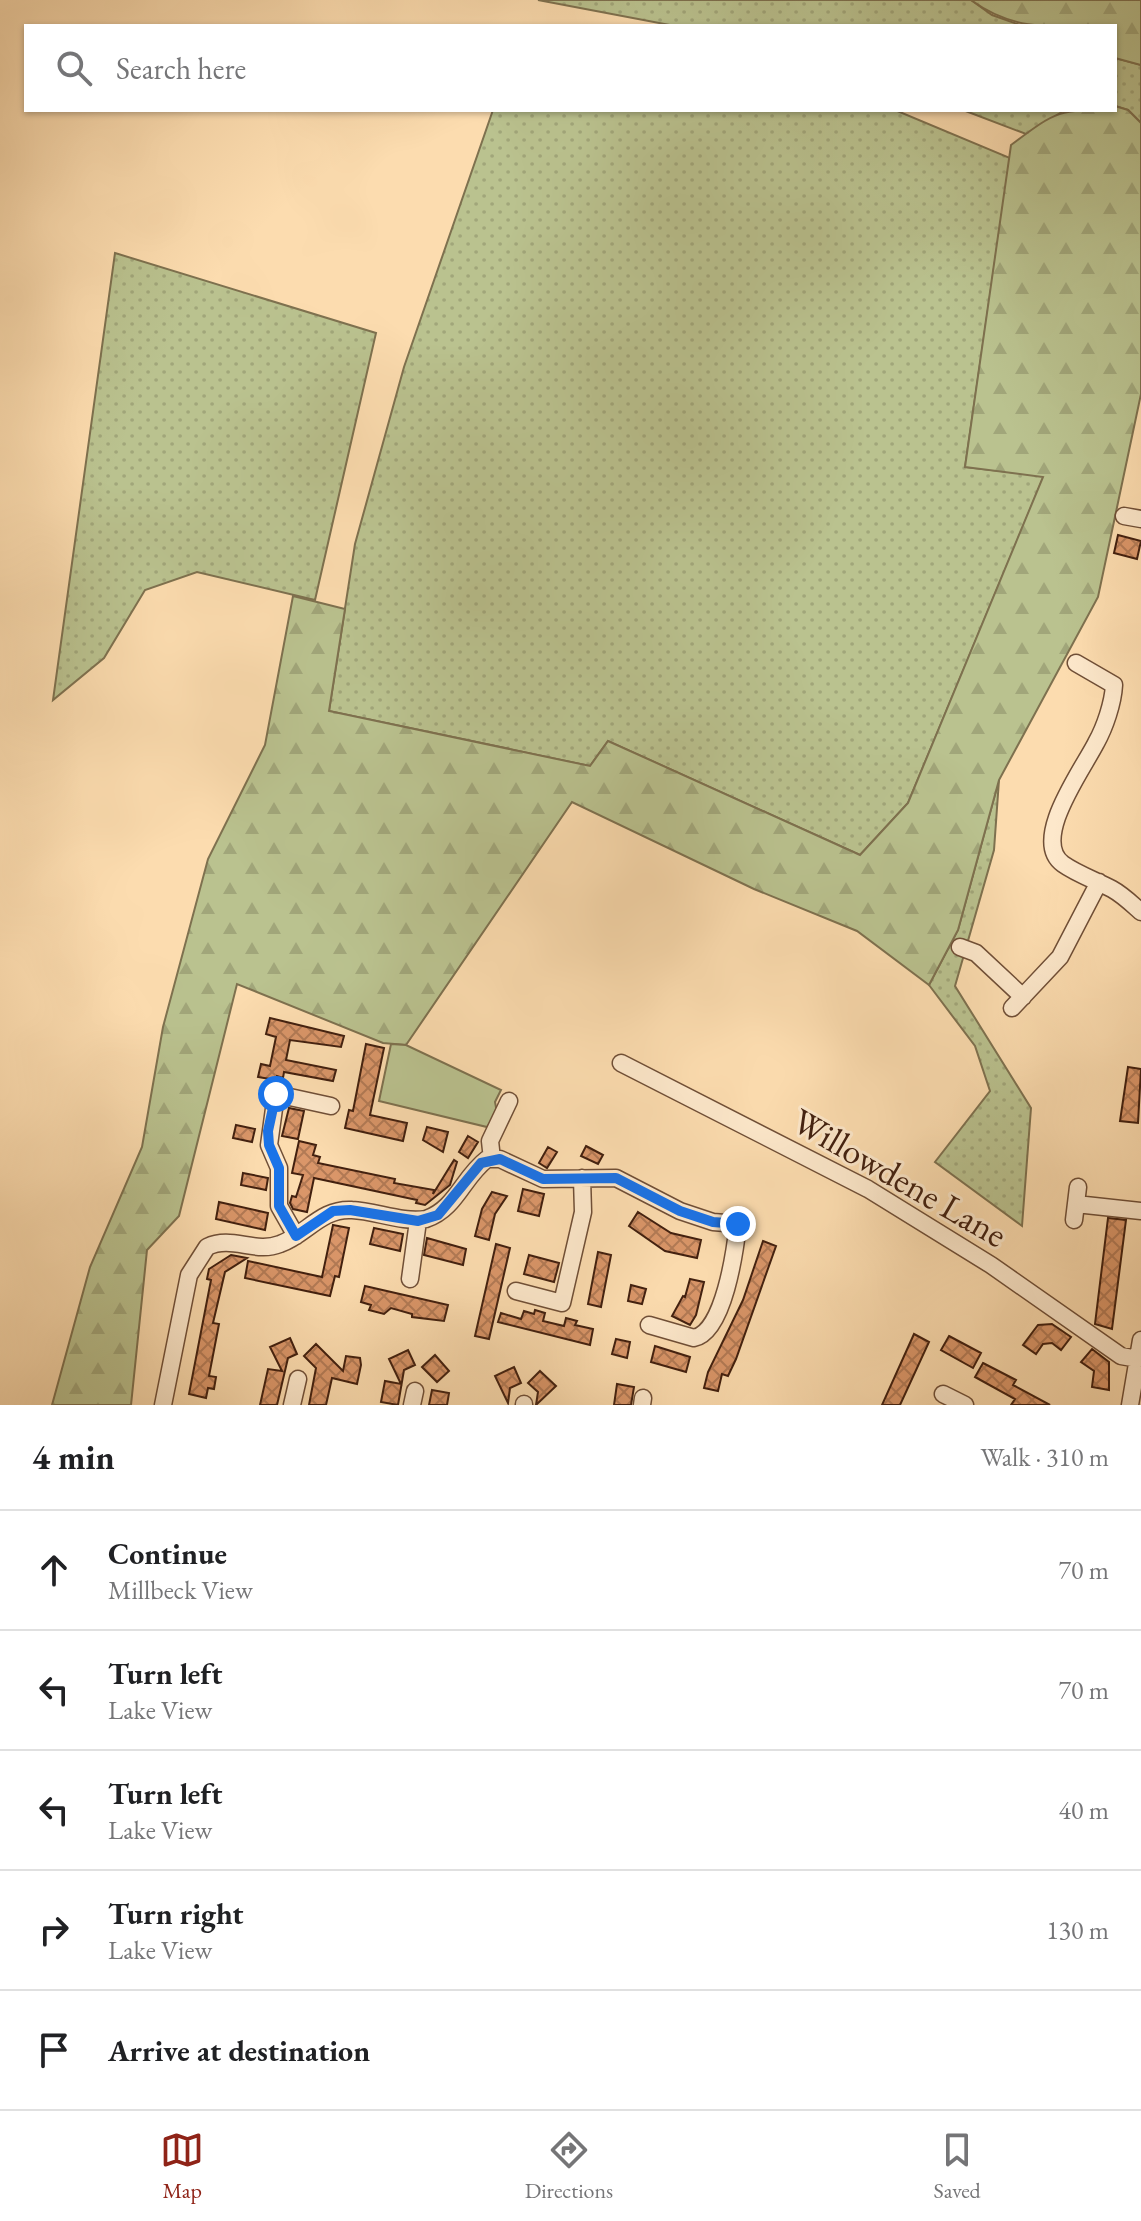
<!DOCTYPE html>
<html lang="en">
<head>
<meta charset="utf-8">
<style>
  body { margin:0; font-family:"EB Garamond",serif; background:#f6f6f6; color:#202124 }
  .stop { position:absolute; width:24px; height:24px; margin:-18px; border:6px solid #1a73e8; border-radius:50%; background:#fff }
  .stop.end { background:#1a73e8; border-color:#fff; box-shadow:0 2px 8px #0008 }
  .list { margin:0; padding:0; list-style:none }
  h2 { display:flex; justify-content:space-between; align-items:center; height:104px; margin:0; padding:0 32px; font-size:34px }
  h2 small { font-size:26px; font-weight:400; color:#757577 }
  .list li { display:grid; grid-template-columns:52px 1fr auto; gap:24px; align-items:center; box-sizing:border-box; height:120px; padding:0 32px; border-top:2px solid #e0e0e0 }
  .list b { display:block; font-size:30px; white-space:nowrap }
  .list p { margin:0; font-size:26px; white-space:nowrap; color:#757577 }
  .list em { font-size:26px; font-style:normal; color:#757577 }
  .icon { flex:none; width:44px; height:44px; fill:none; stroke:currentColor; stroke-width:2; stroke-linecap:round; stroke-linejoin:round }
  .map { position:relative; flex:none; width:1141px; height:1405px; overflow:hidden }
  .search { position:absolute; background:#fff; box-shadow:0 2px 6px #0004; left:24px; right:24px; top:24px; height:88px; display:flex; align-items:center; gap:20px; box-sizing:border-box; padding:0 28px; border-radius:0px; color:#757577; font-size:30px }
  .sheet { height:704px; background:#fff }
  nav { display:flex; justify-content:space-around; align-items:center; box-sizing:border-box; height:112px; border-top:2px solid #e0e0e0; background:#fff; font-size:22px; color:#757577 }
  nav a { display:grid; justify-items:center; gap:4px }
  nav .on { color:#8f2418 }
  .map>svg:first-child { display:block }
</style>
</head>
<body>
<div class="map">
<svg width="1141" height="1405" viewBox="0 0 1141 1405">
  <defs>
    <pattern id="grass-dots" width="8" height="8" patternUnits="userSpaceOnUse" patternTransform="scale(2)"><rect width="8" height="8" fill="#bac28f"/><path d="M2 2h.1M6 6h.1" fill="none" stroke="#a1a67a" stroke-width="1.8" stroke-linecap="round"/></pattern>
    <pattern id="forest-firs" width="22" height="20" patternUnits="userSpaceOnUse" patternTransform="scale(2)"><rect width="22" height="20" fill="#bac28f"/><path d="M5 1l3.5 6h-7zM16 11l3.5 6h-7z" fill="#a1a67a"/></pattern>
    <pattern id="building-cross-hatch" width="8" height="8" patternUnits="userSpaceOnUse" patternTransform="scale(2)"><rect width="8" height="8" fill="#da9669"/><path d="M0 0l8 8M0 8l8-8" fill="none" stroke="#b27a55"/></pattern>
  </defs>
  <rect width="100%" height="100%" fill="#fcdcaf"/>
  <filter id="stains"><feTurbulence type="fractalNoise" baseFrequency=".0025" numOctaves="4"/><feColorMatrix values="0 0 0 0 .2 0 0 0 0 .09 0 0 0 0 .02 0 0 0 .5 -.17"/></filter>
  <radialGradient id="worn" r=".72"><stop offset=".6" stop-color="#630" stop-opacity="0"/><stop offset="1" stop-color="#630" stop-opacity=".3"/></radialGradient>
  <!-- grass -->
  <path fill="url(#grass-dots)" stroke="#7e714f" stroke-width="2" d="M 538,0 L 971,0 L 992,15 L 1023,26 L 675,26 Z
    M 1115,58 L 1141,65 L 1141,123 L 1128,110 L 1115,106 Z
    M 493,110 L 895,110 L 1010,158 L 965,467 L 1044,476 L 908,803 L 860,855 L 608,741 L 590,766 L 329,711 L 355,544 L 404,367 Z
    M 963,110 L 1065,110 L 1026,134 Z
    M 115,253 L 376,333 L 315,600 L 197,572 L 145,590 L 104,658 L 53,700 Z
    M 999,780 L 994,850 L 955,986 L 1031,1108 L 1022,1226 L 935,1162 L 990,1091 L 975,1046 L 929,985 L 958,930 Z"/>
  <!-- forest -->
  <path fill="url(#forest-firs)" stroke="#7e714f" stroke-width="2" d="M 971,0 L 1141,0 L 1141,65 L 1115,58 L 1115,26 C 1060,26 1017,34 971,0 Z
    M 1115,106 L 1128,110 L 1141,123 L 1141,394 L 1098,597 L 999,780 L 958,930 L 929,985 L 857,931 L 754,889 L 572,802 L 406,1045 L 383,1043 L 237,984 L 179,1216 L 147,1250 L 131,1405 L 52,1405 L 90,1267 L 142,1147 L 163,1027 L 208,859 L 265,745 L 293,596 L 345,609 L 329,711 L 590,766 L 608,741 L 860,855 L 908,803 L 1043,477 L 965,467 L 1011,145 C 1058,110 1057,110 1115,110 Z"/>
  <!-- park -->
  <path fill="#bac28f" stroke="#7e714f" stroke-width="2" d="M 391,1044 L 406,1045 L 501,1090 L 495,1102 L 497,1113 L 487,1127 L 379,1101 Z"/>
  <!-- building -->
  <path fill="url(#building-cross-hatch)" stroke="#42200f" stroke-width="2" d="M 1118,535 L 1141,541 L 1137,559 L 1114,553 Z
    M 270,1018 L 344,1036 L 341,1047 L 290,1040 L 286,1060 L 336,1070 L 333,1081 L 284,1072 L 283,1078 L 277,1076 L 276,1080 L 258,1077 L 261,1064 L 270,1066 L 276,1037 L 266,1034 Z
    M 366,1044 L 384,1048 L 370,1115 L 407,1123 L 403,1141 L 345,1128 L 349,1110 L 353,1111 Z
    M 1128,1067 L 1141,1069 L 1138,1123 L 1120,1121 Z
    M 289,1108 L 304,1111 L 298,1139 L 282,1136 Z
    M 236,1125 L 255,1129 L 252,1142 L 233,1138 Z
    M 427,1127 L 448,1132 L 443,1152 L 423,1140 Z
    M 468,1136 L 478,1142 L 468,1158 L 459,1152 Z
    M 299,1141 L 316,1145 L 313,1155 L 320,1157 L 318,1163 L 395,1179 L 394,1183 L 434,1190 L 433,1194 L 454,1160 L 457,1162 L 450,1185 L 425,1205 L 416,1203 L 417,1200 L 314,1178 L 307,1212 L 293,1209 L 290,1203 L 292,1196 L 296,1197 L 303,1175 L 292,1173 Z
    M 586,1146 L 603,1155 L 598,1164 L 581,1156 Z
    M 548,1147 L 557,1152 L 547,1168 L 539,1163 Z
    M 243,1173 L 268,1178 L 266,1190 L 241,1185 Z
    M 523,1189 L 544,1194 L 539,1216 L 518,1211 Z
    M 492,1192 L 507,1196 L 495,1214 L 489,1240 L 475,1236 L 482,1209 Z
    M 219,1202 L 268,1213 L 265,1230 L 216,1219 Z
    M 638,1212 L 671,1233 L 701,1240 L 697,1258 L 665,1251 L 629,1226 Z
    M 1108,1218 L 1126,1220 L 1112,1329 L 1095,1324 Z
    M 333,1225 L 349,1228 L 339,1277 L 335,1276 L 330,1296 L 245,1278 L 248,1261 L 322,1277 Z
    M 374,1228 L 403,1234 L 400,1251 L 370,1244 Z
    M 427,1238 L 466,1249 L 463,1265 L 424,1255 Z
    M 763,1241 L 776,1246 L 736,1359 L 728,1376 L 722,1374 L 718,1391 L 704,1388 L 708,1372 L 743,1300 Z
    M 496,1244 L 510,1248 L 489,1339 L 475,1336 Z
    M 598,1252 L 611,1255 L 601,1307 L 588,1304 Z
    M 231,1255 L 247,1258 L 225,1272 L 213,1323 L 219,1324 L 209,1376 L 216,1377 L 214,1389 L 208,1388 L 206,1398 L 189,1394 L 211,1280 L 207,1279 L 209,1269 Z
    M 529,1255 L 559,1263 L 554,1282 L 524,1274 Z
    M 690,1279 L 704,1282 L 696,1315 L 690,1325 L 672,1316 L 683,1296 L 685,1297 Z
    M 631,1285 L 646,1289 L 642,1304 L 628,1301 Z
    M 365,1286 L 448,1305 L 444,1321 L 412,1317 L 412,1314 L 391,1308 L 384,1314 L 369,1310 L 371,1305 L 361,1302 Z
    M 535,1310 L 545,1313 L 543,1321 L 564,1326 L 566,1318 L 577,1321 L 575,1325 L 593,1329 L 590,1345 L 498,1322 L 501,1313 L 521,1319 L 524,1311 L 534,1314 Z
    M 1052,1324 L 1071,1337 L 1061,1350 L 1052,1343 L 1043,1344 L 1036,1354 L 1023,1345 L 1038,1325 Z
    M 914,1334 L 929,1342 L 900,1405 L 882,1405 Z
    M 949,1336 L 981,1353 L 973,1368 L 941,1350 Z
    M 290,1338 L 297,1354 L 288,1358 L 277,1405 L 260,1405 L 268,1369 L 282,1371 L 270,1347 Z
    M 616,1339 L 630,1342 L 627,1358 L 612,1354 Z
    M 316,1344 L 343,1371 L 346,1356 L 360,1358 L 361,1365 L 357,1384 L 332,1378 L 326,1405 L 309,1405 L 316,1368 L 304,1356 Z
    M 655,1346 L 690,1357 L 686,1372 L 651,1362 Z
    M 1092,1349 L 1109,1362 L 1109,1390 L 1092,1387 L 1094,1371 L 1081,1362 Z
    M 408,1350 L 415,1365 L 404,1370 L 398,1405 L 381,1402 L 385,1381 L 401,1384 L 389,1359 Z
    M 435,1355 L 449,1371 L 437,1382 L 422,1367 Z
    M 983,1363 L 1016,1380 L 1013,1385 L 1050,1405 L 1011,1405 L 1015,1399 L 975,1377 Z
    M 514,1367 L 521,1383 L 510,1388 L 508,1403 L 495,1376 Z
    M 540,1371 L 556,1386 L 536,1405 L 538,1392 L 528,1383 Z
    M 617,1384 L 634,1387 L 631,1405 L 614,1405 Z
    M 432,1390 L 449,1393 L 447,1405 L 429,1405 Z"/>
  <g fill="none" stroke-linecap="round" stroke-linejoin="round">
    <defs>
      <path id="minor" d="M 1124,516 L 1141,519
        M 1076,663 L 1114,685 C 1113,703 1105,727 1096,743 C 1083,769 1030,840 1063,864 C 1077,874 1097,881 1112,889 C 1123,895 1132,904 1141,912
        M 960,947 L 976,953 L 1023,997
        M 1012,1008 L 1060,957 L 1099,882
        M 621,1063 L 868,1189 L 991,1265 L 1121,1356 L 1138,1359
        M 492,1159 L 490,1141 L 509,1101
        M 1076,1204 L 1141,1211
        M 1074,1220 L 1078,1187
        M 296,1236 L 279,1206 L 279,1168 L 269,1145 L 276,1094 L 331,1106
        M 410,1279 L 418,1221
        M 516,1291 L 562,1303 L 583,1212 L 582,1178
        M 943,1394 L 965,1405
        M 163,1405 L 189,1275 L 207,1247 C 232,1235 255,1254 280,1244 C 306,1235 321,1208 352,1210 C 376,1211 402,1223 426,1219 C 456,1209 463,1177 487,1159 L 500,1159 L 543,1179 L 616,1178 L 680,1211 L 713,1222 L 738,1224 C 735,1251 724,1332 694,1338 L 649,1325
        M 292,1405 L 298,1379
        M 412,1405 L 415,1391
        M 524,1405 L 524,1404
        M 642,1405 L 643,1398
        M 1130,1405 L 1141,1340"/>
    </defs>
    <!-- minor casing -->
    <use href="#minor" stroke="#704f37" stroke-width="19"/>
    <!-- minor -->
    <use href="#minor" stroke="#fde8cb" stroke-width="16"/>
  </g>
  <g fill="none" stroke-linecap="round" stroke-linejoin="round">
    <!-- route -->
    <path stroke="#1a73e8" stroke-width="10" d="M 276,1094 L 268,1131 L 269,1145 L 279,1168 L 279,1206 L 296,1236 L 333,1211 L 350,1210 L 418,1221 L 438,1215 L 481,1163 L 500,1159 L 543,1179 L 616,1178 L 680,1211 L 713,1222 L 738,1224"/>
  </g>
  <g text-anchor="middle" stroke-width="6" stroke-linejoin="round" paint-order="stroke">
    <!-- street labels -->
    <g font-size="36" fill="#42200f" stroke="#fde8cb">
      <text transform="translate(900 1177) rotate(30)" y="13">Willowdene Lane</text>
    </g>
  </g>
  <rect width="100%" height="100%" filter="url(#stains)"/>
  <rect width="100%" height="100%" fill="url(#worn)"/>
</svg>
<div class="stop" style="left:276px;top:1094px"></div>
<div class="stop end" style="left:738px;top:1224px"></div>
<div class="search"><svg class="icon" aria-label="search" viewBox="0 0 24 24"><circle cx="10" cy="10" r="6"/><path d="M15 15l6 6"/></svg>Search here</div>
</div>
<section class="sheet">
<h2>4 min<small>Walk · 310 m</small></h2>
<ul class="list">
<li><svg class="icon" aria-label="ahead" viewBox="0 0 24 24"><path d="M12 20V5M6 11l6-6 6 6"/></svg><div><b>Continue</b><p>Millbeck View</p></div><em>70 m</em></li>
<li><svg class="icon" aria-label="left" viewBox="0 0 24 24"><path d="M17 20v-9H6M10 6l-5 5 5 5"/></svg><div><b>Turn left</b><p>Lake View</p></div><em>70 m</em></li>
<li><svg class="icon" aria-label="left" viewBox="0 0 24 24"><path d="M17 20v-9H6M10 6l-5 5 5 5"/></svg><div><b>Turn left</b><p>Lake View</p></div><em>40 m</em></li>
<li><svg class="icon" aria-label="right" viewBox="0 0 24 24"><path d="M7 20v-9h11M14 6l5 5-5 5"/></svg><div><b>Turn right</b><p>Lake View</p></div><em>130 m</em></li>
<li><svg class="icon" aria-label="arrive" viewBox="0 0 24 24"><path d="M6 21V4h12l-3 4 3 4H6"/></svg><div><b>Arrive at destination</b></div></li>
</ul>
</section>
<nav>
<a class="on"><svg class="icon" aria-label="map" viewBox="0 0 24 24"><path d="M3 6l6-2 6 2 6-2v14l-6 2-6-2-6 2zM9 4v14M15 6v14"/></svg>Map</a>
<a><svg class="icon" aria-label="directions" viewBox="0 0 24 24"><path d="M12 3l9 9-9 9-9-9zM9 14v-3h6M13 9l2 2-2 2"/></svg>Directions</a>
<a><svg class="icon" aria-label="saved" viewBox="0 0 24 24"><path d="M7 4h10v16l-5-4-5 4z"/></svg>Saved</a>
</nav>
</body>
</html>
